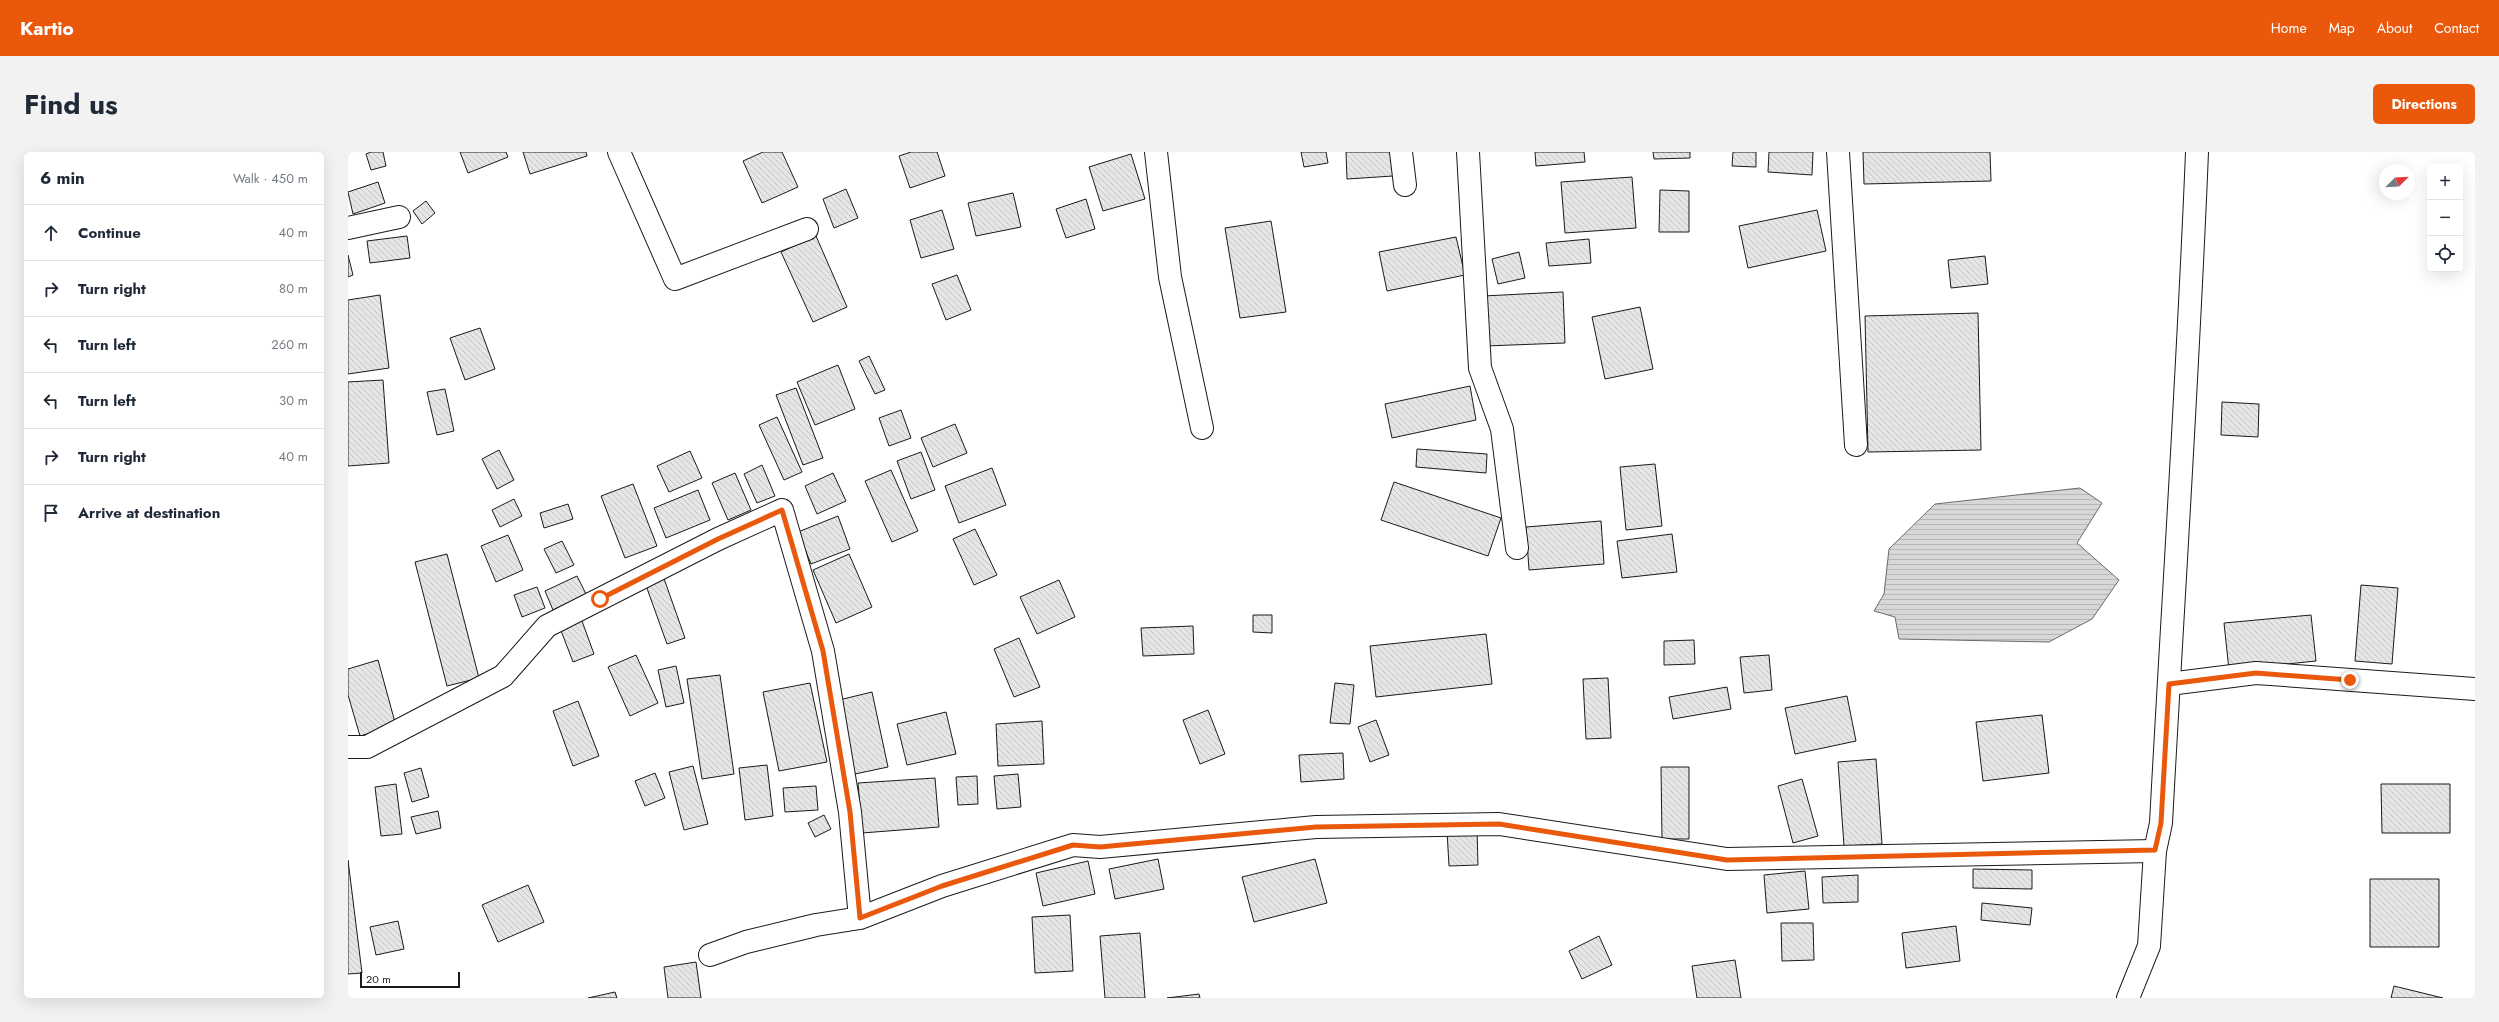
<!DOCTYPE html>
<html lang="en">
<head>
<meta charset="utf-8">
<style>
  body { margin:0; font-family:Jost,sans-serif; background:#f2f2f3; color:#1f2937 }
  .controls { position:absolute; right:12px; top:12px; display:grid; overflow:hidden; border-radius:6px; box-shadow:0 4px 16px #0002 }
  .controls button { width:36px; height:36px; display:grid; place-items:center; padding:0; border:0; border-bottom:1px solid #e0e1e3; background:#fff; color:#1f2937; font:20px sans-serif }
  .compass { position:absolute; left:2031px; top:12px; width:36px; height:36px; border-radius:50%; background:#fff; box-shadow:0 4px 16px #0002; rotate:66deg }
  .scale { position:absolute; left:12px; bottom:10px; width:100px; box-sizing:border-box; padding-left:4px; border:2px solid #1a1a1a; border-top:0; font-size:11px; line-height:14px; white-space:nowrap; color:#1a1a1a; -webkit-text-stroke:3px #fff; paint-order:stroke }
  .stop { position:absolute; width:12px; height:12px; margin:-9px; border:3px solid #ea580c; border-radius:50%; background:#fff }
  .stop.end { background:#ea580c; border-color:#fff; box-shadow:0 1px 4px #0008 }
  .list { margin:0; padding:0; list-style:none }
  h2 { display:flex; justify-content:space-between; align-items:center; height:52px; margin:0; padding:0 16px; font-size:17px }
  h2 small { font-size:13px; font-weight:400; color:#747a83 }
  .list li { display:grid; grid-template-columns:26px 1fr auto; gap:12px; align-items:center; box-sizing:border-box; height:56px; padding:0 16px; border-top:1px solid #e0e1e3 }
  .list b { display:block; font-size:15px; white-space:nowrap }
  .list em { font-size:13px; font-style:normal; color:#747a83 }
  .icon { flex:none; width:22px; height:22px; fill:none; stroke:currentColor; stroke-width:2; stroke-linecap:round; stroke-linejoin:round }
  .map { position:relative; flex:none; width:2127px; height:846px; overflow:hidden; border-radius:6px }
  header { display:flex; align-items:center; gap:24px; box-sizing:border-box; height:56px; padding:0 20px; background:#ea580c; color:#fff }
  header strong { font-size:19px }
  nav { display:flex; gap:22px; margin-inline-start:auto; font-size:14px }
  .intro { display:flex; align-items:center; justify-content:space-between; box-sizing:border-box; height:96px; padding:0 24px }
  h1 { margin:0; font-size:28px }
  .button { padding:10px 18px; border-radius:6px; background:#ea580c; color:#fff; font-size:14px; font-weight:700 }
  main { display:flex; gap:24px; padding:0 24px }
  aside { flex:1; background:#fff; border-radius:6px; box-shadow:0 4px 16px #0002 }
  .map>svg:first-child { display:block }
</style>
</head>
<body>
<header>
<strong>Kartio</strong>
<nav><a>Home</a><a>Map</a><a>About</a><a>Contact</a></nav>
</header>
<div class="intro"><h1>Find us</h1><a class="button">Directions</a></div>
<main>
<aside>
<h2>6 min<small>Walk · 450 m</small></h2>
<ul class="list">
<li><svg class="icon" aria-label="ahead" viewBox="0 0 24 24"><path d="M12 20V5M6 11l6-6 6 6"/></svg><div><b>Continue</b></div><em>40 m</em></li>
<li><svg class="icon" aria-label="right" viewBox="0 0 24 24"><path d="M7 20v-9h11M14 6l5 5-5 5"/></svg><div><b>Turn right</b></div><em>80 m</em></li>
<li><svg class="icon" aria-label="left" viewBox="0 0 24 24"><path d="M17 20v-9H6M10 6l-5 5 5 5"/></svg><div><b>Turn left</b></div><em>260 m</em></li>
<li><svg class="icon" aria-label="left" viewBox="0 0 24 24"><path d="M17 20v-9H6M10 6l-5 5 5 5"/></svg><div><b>Turn left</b></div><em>30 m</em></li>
<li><svg class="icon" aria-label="right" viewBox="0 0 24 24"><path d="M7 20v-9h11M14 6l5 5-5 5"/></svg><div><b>Turn right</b></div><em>40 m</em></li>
<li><svg class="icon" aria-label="arrive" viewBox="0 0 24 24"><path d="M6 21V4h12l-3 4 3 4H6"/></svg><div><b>Arrive at destination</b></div></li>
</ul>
</aside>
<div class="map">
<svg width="2127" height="846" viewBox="0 0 2127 846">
  <defs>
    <pattern id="water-rules" width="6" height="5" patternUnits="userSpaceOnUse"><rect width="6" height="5" fill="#d7d7d7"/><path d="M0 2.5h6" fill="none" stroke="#b8b8b8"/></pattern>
    <pattern id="building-back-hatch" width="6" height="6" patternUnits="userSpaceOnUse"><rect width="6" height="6" fill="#e6e6e6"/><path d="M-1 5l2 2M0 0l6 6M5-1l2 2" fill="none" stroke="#c5c5c5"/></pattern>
  </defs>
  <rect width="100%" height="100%" fill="#fff"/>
  <!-- water -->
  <path fill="url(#water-rules)" stroke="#6a6a6a" d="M 1732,336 L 1754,351 L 1729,391 L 1771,428 L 1744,467 L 1701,490 L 1551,487 L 1547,465 L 1526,459 L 1536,442 L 1541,397 L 1587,352 Z"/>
  <!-- building -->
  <path fill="url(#building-back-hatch)" stroke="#1a1a1a" d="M 23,0 L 35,0 L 38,14 L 23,18 L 18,2 Z
    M 112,0 L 158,0 L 160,5 L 120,21 Z
    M 175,0 L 238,0 L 239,4 L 182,22 Z
    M 415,0 L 434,0 L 450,35 L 414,51 L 395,9 Z
    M 563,0 L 589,0 L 597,24 L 562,36 L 551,4 Z
    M 953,0 L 978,0 L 980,11 L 956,15 Z
    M 998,0 L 1044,0 L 1045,24 L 999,27 Z
    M 1187,0 L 1236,0 L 1237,10 L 1188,14 Z
    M 1305,0 L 1342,0 L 1342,6 L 1306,7 Z
    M 1385,0 L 1408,0 L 1408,15 L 1384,14 Z
    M 1421,0 L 1465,0 L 1464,23 L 1420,20 Z
    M 1515,0 L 1642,0 L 1643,29 L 1516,32 Z
    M 783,2 L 797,47 L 755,59 L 741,15 Z
    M 1284,25 L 1288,76 L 1217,81 L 1213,30 Z
    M 30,30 L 37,51 L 5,62 L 0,40 Z
    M 498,37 L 510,66 L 486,76 L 475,47 Z
    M 1312,38 L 1341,39 L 1341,80 L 1311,80 Z
    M 665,41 L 673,75 L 628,84 L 620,51 Z
    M 738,47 L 747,77 L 718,86 L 708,57 Z
    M 78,49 L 87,61 L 74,72 L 65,59 Z
    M 594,58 L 606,97 L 573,106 L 562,68 Z
    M 1469,58 L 1478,99 L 1400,116 L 1391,74 Z
    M 923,69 L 938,160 L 892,166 L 877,76 Z
    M 59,84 L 62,106 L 22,111 L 19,89 Z
    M 468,84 L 499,155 L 465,170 L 433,100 Z
    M 1108,85 L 1117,123 L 1039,139 L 1031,100 Z
    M 1241,87 L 1243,111 L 1201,114 L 1198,91 Z
    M 1171,100 L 1177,126 L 1150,132 L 1144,107 Z
    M 0,103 L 5,123 L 0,125 Z
    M 1637,104 L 1640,132 L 1603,136 L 1600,108 Z
    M 609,123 L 623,158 L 598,168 L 584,132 Z
    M 1215,140 L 1217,191 L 1137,194 L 1135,144 Z
    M 32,143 L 41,216 L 0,222 L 0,148 Z
    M 1292,155 L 1305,217 L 1257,227 L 1244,165 Z
    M 1630,161 L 1633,298 L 1520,300 L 1517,164 Z
    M 132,176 L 147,217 L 117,228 L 102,186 Z
    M 521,204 L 537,238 L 527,242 L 511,209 Z
    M 490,213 L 507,257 L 467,273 L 449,230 Z
    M 35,228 L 41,311 L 0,314 L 0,230 Z
    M 1122,234 L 1128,268 L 1044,286 L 1037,252 Z
    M 448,236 L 475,306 L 455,313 L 428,243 Z
    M 97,237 L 106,279 L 89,283 L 79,240 Z
    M 1874,250 L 1911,252 L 1910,285 L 1873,283 Z
    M 553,258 L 563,286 L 541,294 L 531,266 Z
    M 429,265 L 454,320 L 436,328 L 411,273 Z
    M 607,272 L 619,301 L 585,315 L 573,286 Z
    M 1069,297 L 1139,302 L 1138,321 L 1068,315 Z
    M 151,298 L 166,328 L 149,337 L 134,307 Z
    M 342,299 L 354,326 L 321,340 L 309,314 Z
    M 573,300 L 587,338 L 563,347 L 549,309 Z
    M 1307,312 L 1314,374 L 1278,378 L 1272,315 Z
    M 414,313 L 427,344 L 409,351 L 396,322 Z
    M 644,316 L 658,353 L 611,371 L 597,334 Z
    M 543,318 L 570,379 L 544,390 L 517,329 Z
    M 387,321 L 403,358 L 380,368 L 364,331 Z
    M 485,321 L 498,349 L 469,362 L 457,334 Z
    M 1046,330 L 1153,366 L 1140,404 L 1033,368 Z
    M 285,332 L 309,394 L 277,406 L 253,344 Z
    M 350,338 L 362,368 L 318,386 L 306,356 Z
    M 166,347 L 174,364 L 152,375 L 144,358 Z
    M 220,352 L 225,367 L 196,376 L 192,361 Z
    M 490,364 L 502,397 L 463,412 L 450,380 Z
    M 1253,369 L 1256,412 L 1181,418 L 1178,375 Z
    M 627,377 L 649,423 L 626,433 L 605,387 Z
    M 1324,382 L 1329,420 L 1274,426 L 1269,389 Z
    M 160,383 L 175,418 L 148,430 L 133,394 Z
    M 214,389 L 226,413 L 208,421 L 196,397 Z
    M 99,402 L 131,526 L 99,534 L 67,410 Z
    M 501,402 L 524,455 L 488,471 L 465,418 Z
    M 314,421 L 337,486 L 319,492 L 296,428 Z
    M 229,424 L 238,442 L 205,458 L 197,439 Z
    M 711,428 L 727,465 L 689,482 L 672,445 Z
    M 2013,433 L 2050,436 L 2044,512 L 2007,509 Z
    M 189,435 L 197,456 L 174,465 L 166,443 Z
    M 905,463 L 924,463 L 924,481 L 905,480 Z
    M 1963,463 L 1968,509 L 1881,518 L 1876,471 Z
    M 234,469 L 246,502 L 225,510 L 212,476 Z
    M 845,474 L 846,502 L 795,504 L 793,476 Z
    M 1138,482 L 1144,532 L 1028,545 L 1022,494 Z
    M 671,486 L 692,535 L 666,545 L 646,497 Z
    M 1346,488 L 1347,512 L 1316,513 L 1316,489 Z
    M 288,503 L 310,551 L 282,564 L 260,515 Z
    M 1421,503 L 1424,538 L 1396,541 L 1392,505 Z
    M 30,508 L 48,574 L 12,584 L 0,543 L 0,517 Z
    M 328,514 L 336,551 L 318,555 L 310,518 Z
    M 372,523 L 386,622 L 354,627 L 339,527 Z
    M 1260,526 L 1263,586 L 1238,587 L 1235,527 Z
    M 462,531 L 479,610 L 431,619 L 415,540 Z
    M 987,531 L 1006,533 L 1002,572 L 982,571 Z
    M 1379,535 L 1383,557 L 1325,567 L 1321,545 Z
    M 524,540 L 540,615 L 507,622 L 491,548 Z
    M 1499,544 L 1508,589 L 1447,602 L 1437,556 Z
    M 230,549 L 251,604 L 225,614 L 205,559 Z
    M 860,558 L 877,602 L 852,612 L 835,568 Z
    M 598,560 L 608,602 L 559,613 L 549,572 Z
    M 1694,563 L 1701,621 L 1635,629 L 1628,570 Z
    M 1028,568 L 1041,603 L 1022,610 L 1010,575 Z
    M 694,569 L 696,612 L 650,614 L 648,572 Z
    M 995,601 L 996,627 L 953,630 L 951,603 Z
    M 1528,607 L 1534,692 L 1496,694 L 1490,610 Z
    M 419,613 L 425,664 L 397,668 L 391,616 Z
    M 345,614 L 360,672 L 336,678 L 321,620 Z
    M 1313,615 L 1341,615 L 1341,687 L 1314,687 Z
    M 73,616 L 81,645 L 64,650 L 56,621 Z
    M 307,621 L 317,646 L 297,654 L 287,629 Z
    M 670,622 L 673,655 L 649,657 L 646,624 Z
    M 629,624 L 630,652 L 610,653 L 608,625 Z
    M 587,626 L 591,675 L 514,681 L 510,631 Z
    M 1454,627 L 1470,684 L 1445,691 L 1430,634 Z
    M 48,632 L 54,682 L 33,684 L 27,635 Z
    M 2033,632 L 2102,632 L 2102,681 L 2034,681 Z
    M 468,634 L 470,658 L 437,660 L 435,636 Z
    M 90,659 L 93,676 L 68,682 L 63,665 Z
    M 476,663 L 483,677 L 467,685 L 460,671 Z
    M 1129,678 L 1130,713 L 1101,714 L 1099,679 Z
    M 810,707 L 816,737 L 767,747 L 761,717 Z
    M 967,707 L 979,751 L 906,770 L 894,725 Z
    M 0,708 L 14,821 L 0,822 Z
    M 740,709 L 747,742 L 695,754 L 688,721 Z
    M 1625,717 L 1684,718 L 1684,737 L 1625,736 Z
    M 1457,719 L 1461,757 L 1419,761 L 1416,723 Z
    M 1510,723 L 1510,750 L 1475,751 L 1474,725 Z
    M 2022,727 L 2091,727 L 2091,795 L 2022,795 Z
    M 180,733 L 196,770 L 150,790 L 134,753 Z
    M 1634,751 L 1684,756 L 1682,773 L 1633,768 Z
    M 722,763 L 725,819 L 687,821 L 684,765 Z
    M 50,769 L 56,797 L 28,803 L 22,775 Z
    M 1433,771 L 1465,771 L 1466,808 L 1434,809 Z
    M 1608,774 L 1612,809 L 1558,816 L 1554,781 Z
    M 792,781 L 797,846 L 757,846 L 752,784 Z
    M 1251,784 L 1264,813 L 1234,827 L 1221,799 Z
    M 1387,808 L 1393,846 L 1349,846 L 1344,814 Z
    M 348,810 L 353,846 L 320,846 L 316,815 Z
    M 2046,834 L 2095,846 L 2043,846 Z
    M 267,840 L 269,846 L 240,846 Z
    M 851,842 L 852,846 L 819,846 Z"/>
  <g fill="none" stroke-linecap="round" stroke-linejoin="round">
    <defs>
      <path id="minor" d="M 271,0 L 327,127 L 459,77
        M 808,0 L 822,125 L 854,276
        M 1053,0 L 1057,33
        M 1120,0 L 1132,216 L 1154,277 L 1169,396
        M 1490,0 L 1508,293
        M 0,76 L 51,65
        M 1821,532 L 1908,521 L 2127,537
        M 0,595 L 19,595 L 155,524 L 199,474 L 370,387 L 434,358 L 475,499 L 502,660 L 512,766
        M 362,803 L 398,790 L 468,773 L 512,766 L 594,734 L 725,693 L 752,695 L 968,675 L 1151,672 L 1379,707 L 1807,699"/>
      <path id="major" d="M 1780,846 L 1801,794 L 1807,699 L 1813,671 C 1825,448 1840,224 1849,0"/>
    </defs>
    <!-- minor casing -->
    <use href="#minor" stroke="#1a1a1a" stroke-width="24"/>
    <!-- major casing -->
    <use href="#major" stroke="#1a1a1a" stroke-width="24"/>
    <!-- minor -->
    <use href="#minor" stroke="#fff" stroke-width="22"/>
    <!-- major -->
    <use href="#major" stroke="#fff" stroke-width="22"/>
  </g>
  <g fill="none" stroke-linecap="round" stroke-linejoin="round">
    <!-- route -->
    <path stroke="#ea580c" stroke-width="5" d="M 252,447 L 370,387 L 434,358 L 475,499 L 502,660 L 512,766 L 594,734 L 725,693 L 752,695 L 968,675 L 1151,672 L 1379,708 L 1807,698 L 1813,671 L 1821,532 L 1908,521 L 2002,528"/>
  </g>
</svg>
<div class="controls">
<button>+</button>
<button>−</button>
<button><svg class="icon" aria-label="locate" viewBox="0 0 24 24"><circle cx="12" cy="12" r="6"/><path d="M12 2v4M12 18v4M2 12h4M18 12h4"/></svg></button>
</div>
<svg class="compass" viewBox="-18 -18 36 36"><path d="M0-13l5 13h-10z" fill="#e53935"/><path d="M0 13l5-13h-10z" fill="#747a83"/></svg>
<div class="scale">20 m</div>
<div class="stop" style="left:252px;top:447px"></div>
<div class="stop end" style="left:2002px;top:528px"></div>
</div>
</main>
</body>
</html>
